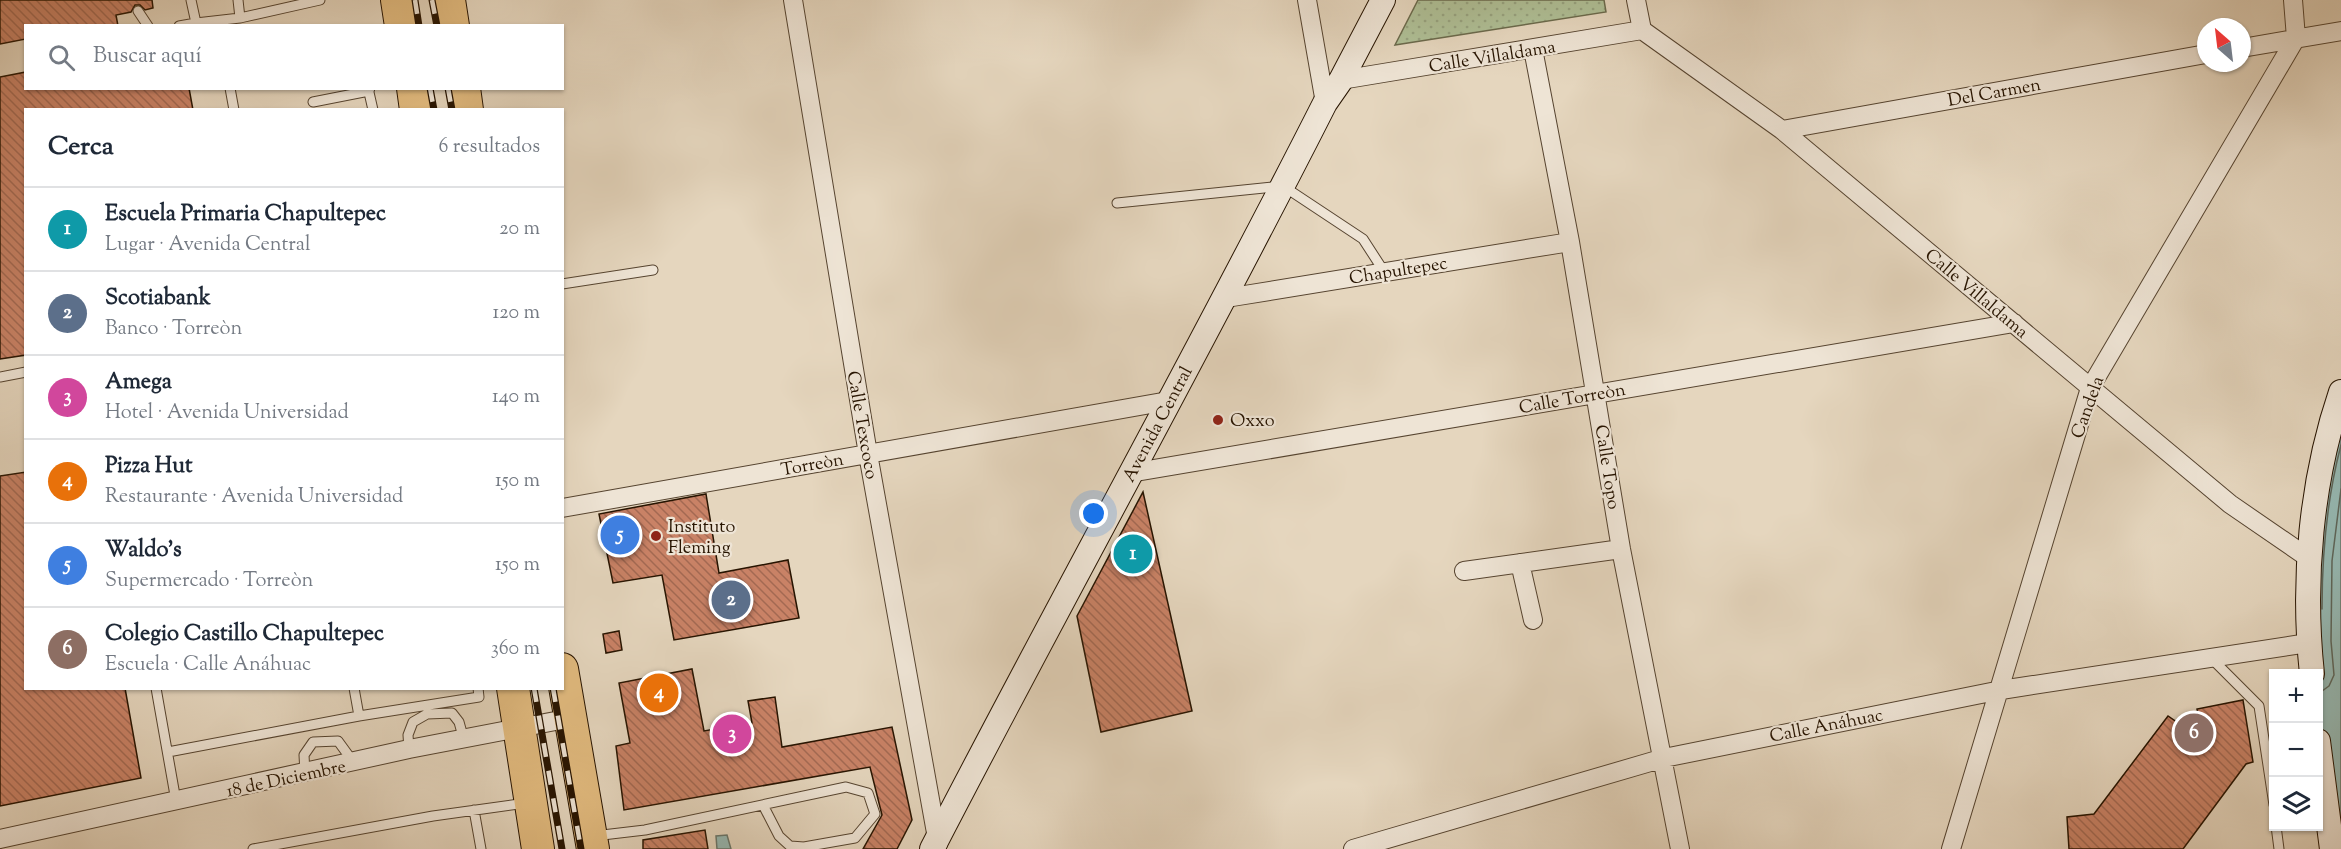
<!DOCTYPE html>
<html lang="es">
<head>
<meta charset="utf-8">
<style>
  body { margin:0; font-family:"Sorts Mill Goudy",serif; background:#f2f2f3; color:#1f2937 }
  .controls { position:absolute; right:18px; bottom:18px; display:grid; overflow:hidden; border-radius:0px; box-shadow:0 2px 4px #0004 }
  .controls button { width:54px; height:54px; display:grid; place-items:center; padding:0; border:0; border-bottom:2px solid #e0e1e3; background:#fff; color:#1f2937; font:30px sans-serif }
  .compass { position:absolute; left:2197px; top:18px; width:54px; height:54px; border-radius:50%; background:#fff; box-shadow:0 2px 4px #0004; rotate:332deg }
  .you { position:absolute; left:1094px; top:514px; width:21px; height:21px; margin:-15px; border:4px solid #fff; border-radius:50%; background:#1a73e8; box-shadow:0 0 0 9px #1a73e833 }
  .badge { display:grid; place-items:center; width:39px; height:39px; border-radius:50%; background:#db2777; color:#fff; font-size:20px; font-weight:700 }
  .pin { position:absolute; translate:-50% -50%; border:3px solid #fff; box-shadow:0 2px 6px #0006 }
  .list { margin:0; padding:0; list-style:none }
  h2 { display:flex; justify-content:space-between; align-items:center; height:78px; margin:0; padding:0 24px; font-size:26px }
  h2 small { font-size:20px; font-weight:400; color:#747a83 }
  .list li { display:grid; grid-template-columns:39px 1fr auto; gap:18px; align-items:center; box-sizing:border-box; height:84px; padding:0 24px; border-top:2px solid #e0e1e3 }
  .list b { display:block; font-size:22px; white-space:nowrap }
  .list p { margin:0; font-size:20px; white-space:nowrap; color:#747a83 }
  .list em { font-size:20px; font-style:normal; color:#747a83 }
  .icon { flex:none; width:33px; height:33px; fill:none; stroke:currentColor; stroke-width:2; stroke-linecap:round; stroke-linejoin:round }
  .map { position:relative; flex:none; width:2341px; height:849px; overflow:hidden }
  .search { position:absolute; background:#fff; box-shadow:0 2px 4px #0004; left:24px; top:24px; width:540px; height:66px; display:flex; align-items:center; gap:15px; box-sizing:border-box; padding:0 21px; border-radius:0px; color:#747a83; font-size:22px }
  .panel { position:absolute; background:#fff; box-shadow:0 2px 4px #0004; left:24px; top:108px; width:540px; height:582px; border-radius:0px }
  .map>svg:first-child { display:block }
</style>
</head>
<body>
<div class="map">
<svg width="2341" height="849" viewBox="0 0 2341 849">
  <defs>
    <pattern id="park-dots" width="8" height="8" patternUnits="userSpaceOnUse" patternTransform="scale(1.5)"><rect width="8" height="8" fill="#afbf96"/><path d="M2 2h.1M6 6h.1" fill="none" stroke="#97a380" stroke-width="1.8" stroke-linecap="round"/></pattern>
    <pattern id="building-back-hatch" width="6" height="6" patternUnits="userSpaceOnUse" patternTransform="scale(1.5)"><rect width="6" height="6" fill="#c98266"/><path d="M-1 5l2 2M0 0l6 6M5-1l2 2" fill="none" stroke="#a36952"/></pattern>
  </defs>
  <rect width="100%" height="100%" fill="#e5d6be"/>
  <filter id="stains"><feTurbulence type="fractalNoise" baseFrequency=".00333" numOctaves="4"/><feColorMatrix values="0 0 0 0 .2 0 0 0 0 .09 0 0 0 0 .02 0 0 0 .5 -.17"/></filter>
  <radialGradient id="worn" r=".72"><stop offset=".6" stop-color="#630" stop-opacity="0"/><stop offset="1" stop-color="#630" stop-opacity=".3"/></radialGradient>
  <!-- park -->
  <path fill="url(#park-dots)" stroke="#6b6a4c" stroke-width="1.5" d="M 1418,0 L 1604,0 L 1606,12 L 1395,45 Z"/>
  <!-- water -->
  <path fill="#96b9b3" stroke="#6a776c" stroke-width="1.5" d="M 2341,394 L 2341,849 L 2319,741 L 2318,674 L 2308,643 Z
    M 727,835 L 731,849 L 717,849 L 716,836 Z"/>
  <g fill="none" stroke-linecap="round" stroke-linejoin="round">
    <!-- shore -->
    <path stroke="#5e665a" stroke-width="1.5" d="M 2322,609 C 2322,555 2327,498 2341,445
      M 2318,694 L 2329,686 L 2334,675 L 2331,641 L 2332,561 L 2341,489"/>
  </g>
  <!-- building -->
  <path fill="url(#building-back-hatch)" stroke="#271401" stroke-width="1.5" d="M 0,0 L 152,0 L 153,8 L 145,10 L 140,5 L 135,5 L 131,12 L 116,15 L 118,26 L 26,26 L 26,39 L 0,44 Z
    M 26,72 L 26,88 L 189,88 L 193,110 L 26,110 L 26,355 L 0,359 L 0,77 Z
    M 26,472 L 26,688 L 125,688 L 141,778 L 0,806 L 0,476 Z
    M 1143,492 L 1192,711 L 1101,732 L 1077,616 Z
    M 706,494 L 719,573 L 788,560 L 799,618 L 674,640 L 662,575 L 613,583 L 599,514 Z
    M 619,631 L 622,650 L 606,653 L 603,634 Z
    M 692,669 L 704,731 L 752,723 L 748,701 L 775,697 L 782,747 L 892,727 L 912,820 L 897,849 L 863,849 L 882,815 L 870,767 L 624,810 L 616,746 L 630,743 L 619,683 Z
    M 2243,700 L 2253,762 L 2246,764 L 2183,849 L 2069,849 L 2067,817 L 2094,814 L 2168,716 L 2203,740 L 2197,709 Z
    M 705,830 L 708,849 L 643,849 L 643,840 Z"/>
  <g fill="none" stroke-linecap="round" stroke-linejoin="round">
    <defs>
      <path id="lane" d="M 191,0 L 196,23 L 240,18 L 320,0
        M 238,0 L 240,18
        M 138,11 L 148,26
        M 179,26 L 196,23
        M 230,88 L 234,110
        M 368,88 L 373,110
        M 313,102 L 369,91 L 370,88
        M 1117,203 L 1283,186 L 1363,239 L 1385,273
        M 562,284 L 653,270
        M 0,377 L 26,372
        M 2211,658 L 2259,706 L 2274,805
        M 156,688 L 176,801
        M 354,688 L 359,716
        M 409,749 L 408,735 L 413,722 L 427,714 L 452,713 L 459,722 L 464,740
        M 168,752 L 359,716 L 479,697 L 478,688
        M 305,773 L 304,755 L 313,742 L 338,741 L 354,763
        M 474,810 L 481,849
        M 2276,826 L 2279,849
        M 594,836 L 645,830 L 846,787 L 868,793 L 875,814 L 855,838 L 804,847 L 790,846 L 779,836 L 763,805
        M 253,849 L 433,816 L 526,803"/>
      <path id="street" d="M 793,0 L 868,454 L 938,844
        M 1307,0 L 1325,103
        M 1636,0 L 1642,30 L 1782,130 L 2230,504 L 2310,559
        M 2242,48 L 2341,31
        M 1533,49 L 1570,242 L 1621,549 L 1680,849
        M 1341,80 L 1642,30
        M 1782,130 L 2206,54
        M 1226,298 L 1570,242
        M 1130,473 L 2014,323
        M 562,508 L 1168,401
        M 1520,563 L 1533,620
        M 1464,571 L 1621,549
        M 0,839 L 409,749 L 571,718
        M 1353,849 L 1664,758 L 2001,690 L 2308,643
        M 1951,849 L 2090,388 L 2296,38 L 2293,0"/>
      <path id="secondary" d="M 2312,674 C 2302,581 2311,480 2341,392
        M 2318,741 L 2332,849
        M 932,849 C 1061,599 1198,354 1325,103 L 1341,80 L 1383,0"/>
      <path id="highway" d="M 397,0 L 401,26
        M 449,0 L 453,26
        M 413,88 L 416,110
        M 464,88 L 467,110
        M 562,669 L 593,849
        M 513,688 L 538,849"/>
    </defs>
    <!-- lane casing -->
    <use href="#lane" stroke="#564430" stroke-width="11"/>
    <!-- street casing -->
    <use href="#street" stroke="#564430" stroke-width="20"/>
    <!-- secondary casing -->
    <use href="#secondary" stroke="#271401" stroke-width="26"/>
    <!-- highway casing -->
    <use href="#highway" stroke="#271401" stroke-width="34"/>
    <!-- lane -->
    <use href="#lane" stroke="#eee4d5" stroke-width="9"/>
    <!-- street -->
    <use href="#street" stroke="#eee4d5" stroke-width="18"/>
    <!-- secondary -->
    <use href="#secondary" stroke="#eee4d5" stroke-width="24"/>
    <!-- highway -->
    <use href="#highway" stroke="#e2bb7f" stroke-width="32"/>
    <defs>
      <path id="rail" d="M 415,0 L 419,26
        M 432,0 L 437,26
        M 430,88 L 434,110
        M 448,88 L 452,110
        M 534,688 L 562,849
        M 553,688 L 581,849"/>
    </defs>
    <!-- rail casing -->
    <use href="#rail" stroke="#271401" stroke-width="7"/>
    <!-- rail -->
    <use href="#rail" stroke="#eee4d5" stroke-width="4.5" stroke-dasharray="14" stroke-linecap="butt"/>
  </g>
  <!-- markers -->
  <g fill="#8f2418" stroke="#eee4d5" stroke-width="2">
    <circle cx="1218" cy="420" r="6"/>
    <circle cx="656" cy="536" r="6"/>
  </g>
  <g text-anchor="middle" stroke-width="4.5" stroke-linejoin="round" paint-order="stroke">
    <!-- street labels -->
    <g font-size="18" fill="#271401" stroke="#eee4d5">
      <text transform="translate(1492 56) rotate(-9)" y="6">Calle Villaldama</text>
      <text transform="translate(1994 92) rotate(-10)" y="6">Del Carmen</text>
      <text transform="translate(1398 270) rotate(-9)" y="6">Chapultepec</text>
      <text transform="translate(1977 293) rotate(40)" y="6">Calle Villaldama</text>
      <text transform="translate(1572 398) rotate(-10)" y="6">Calle Torreòn</text>
      <text transform="translate(2087 407) rotate(-70)" y="6">Candela</text>
      <text transform="translate(1157 424) rotate(-62)" y="6">Avenida Central</text>
      <text transform="translate(863 425) rotate(80)" y="6">Calle Texcoco</text>
      <text transform="translate(812 464) rotate(-10)" y="6">Torreòn</text>
      <text transform="translate(1608 467) rotate(81)" y="6">Calle Topo</text>
      <text transform="translate(1826 725) rotate(-11)" y="6">Calle Anáhuac</text>
      <text transform="translate(286 778) rotate(-12)" y="6">18 de Diciembre</text>
    </g>
    <!-- poi labels -->
    <g font-size="18" fill="#271401" stroke="#eee4d5" text-anchor="start">
      <text x="1230" y="426">Oxxo</text>
      <text x="668" y="532">Instituto<tspan x="668" dy="21">Fleming</tspan></text>
    </g>
  </g>
  <rect width="100%" height="100%" filter="url(#stains)"/>
  <rect width="100%" height="100%" fill="url(#worn)"/>
</svg>
<div class="controls">
<button>+</button>
<button>−</button>
<button><svg class="icon" aria-label="layers" viewBox="0 0 24 24"><path d="M12 4l9 5-9 5-9-5zM3 14l9 5 9-5"/></svg></button>
</div>
<svg class="compass" viewBox="-18 -18 36 36"><path d="M0-13l5 13h-10z" fill="#e53935"/><path d="M0 13l5-13h-10z" fill="#747a83"/></svg>
<div class="you"></div>
<div class="pin badge" style="left:1133px;top:554px;background:#0f9aa8">1</div>
<div class="pin badge" style="left:731px;top:600px;background:#5c6f8a">2</div>
<div class="pin badge" style="left:732px;top:734px;background:#d1479c">3</div>
<div class="pin badge" style="left:659px;top:693px;background:#e8710a">4</div>
<div class="pin badge" style="left:620px;top:535px;background:#3f7fe0">5</div>
<div class="pin badge" style="left:2194px;top:733px;background:#8d6e63">6</div>
<div class="search"><svg class="icon" aria-label="search" viewBox="0 0 24 24"><circle cx="10" cy="10" r="6"/><path d="M15 15l6 6"/></svg>Buscar aquí</div>
<section class="panel">
<h2>Cerca<small>6 resultados</small></h2>
<ul class="list">
<li><span class="badge" style="background:#0f9aa8">1</span><div><b>Escuela Primaria Chapultepec</b><p>Lugar · Avenida Central</p></div><em>20 m</em></li>
<li><span class="badge" style="background:#5c6f8a">2</span><div><b>Scotiabank</b><p>Banco · Torreòn</p></div><em>120 m</em></li>
<li><span class="badge" style="background:#d1479c">3</span><div><b>Amega</b><p>Hotel · Avenida Universidad</p></div><em>140 m</em></li>
<li><span class="badge" style="background:#e8710a">4</span><div><b>Pizza Hut</b><p>Restaurante · Avenida Universidad</p></div><em>150 m</em></li>
<li><span class="badge" style="background:#3f7fe0">5</span><div><b>Waldo's</b><p>Supermercado · Torreòn</p></div><em>150 m</em></li>
<li><span class="badge" style="background:#8d6e63">6</span><div><b>Colegio Castillo Chapultepec</b><p>Escuela · Calle Anáhuac</p></div><em>360 m</em></li>
</ul>
</section>
</div>
</body>
</html>
